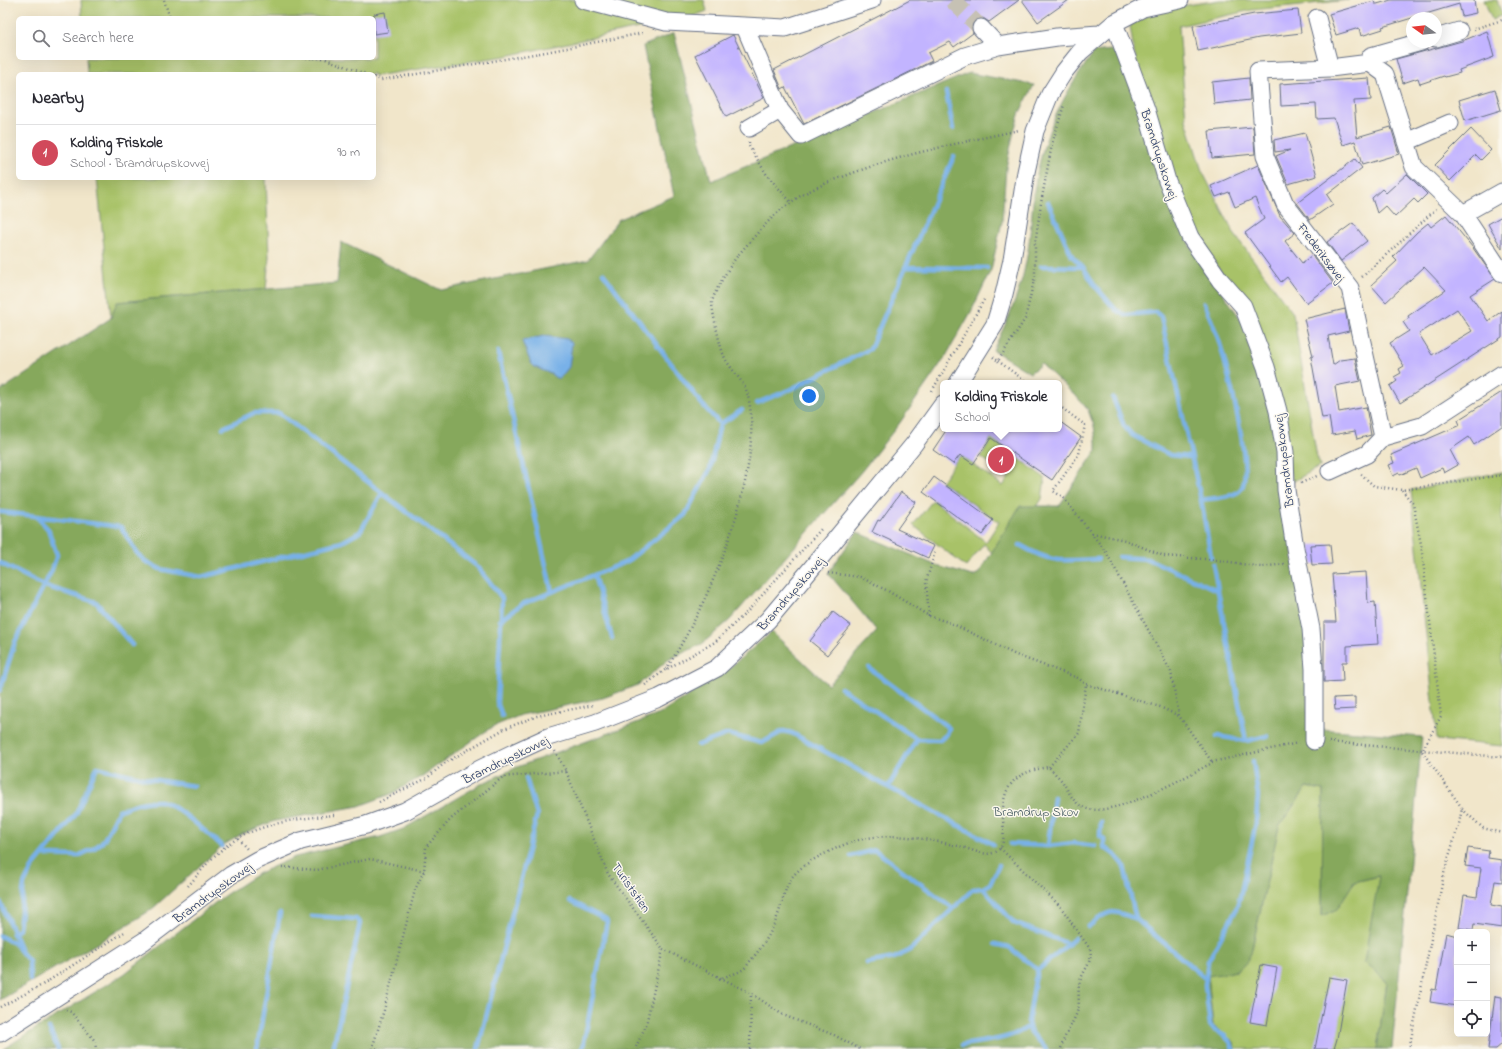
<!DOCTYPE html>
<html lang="en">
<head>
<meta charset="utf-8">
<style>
  body { margin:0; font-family:"Indie Flower",sans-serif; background:#f2f2f3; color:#2b2b33 }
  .controls { position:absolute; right:12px; bottom:12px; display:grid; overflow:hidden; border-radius:6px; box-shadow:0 4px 16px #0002 }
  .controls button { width:36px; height:36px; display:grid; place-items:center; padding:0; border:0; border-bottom:1px solid #e1e1e2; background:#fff; color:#2b2b33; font:20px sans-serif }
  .compass { position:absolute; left:1406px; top:12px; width:36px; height:36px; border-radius:50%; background:#fff; box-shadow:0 4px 16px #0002; rotate:285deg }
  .you { position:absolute; left:809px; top:396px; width:14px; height:14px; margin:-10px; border:3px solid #fff; border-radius:50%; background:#1a73e8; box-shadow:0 0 0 6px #1a73e833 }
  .badge { display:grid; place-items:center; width:26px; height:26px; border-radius:50%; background:#d1495b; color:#fff; font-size:13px; font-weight:700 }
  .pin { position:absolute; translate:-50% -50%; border:2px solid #fff; box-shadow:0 1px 4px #0006 }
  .popup { position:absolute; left:940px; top:380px; width:122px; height:52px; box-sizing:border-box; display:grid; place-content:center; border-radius:6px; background:#fff; filter:drop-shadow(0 1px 3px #0005); font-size:13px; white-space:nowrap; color:#7c7c81 }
  .popup b { font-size:15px; color:#2b2b33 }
  .popup::after { content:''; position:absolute; left:50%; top:100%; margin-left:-8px; border:8px solid transparent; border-top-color:#fff }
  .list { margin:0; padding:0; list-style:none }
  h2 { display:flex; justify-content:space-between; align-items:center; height:52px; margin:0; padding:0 16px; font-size:17px }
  h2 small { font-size:13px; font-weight:400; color:#7c7c81 }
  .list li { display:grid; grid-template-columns:26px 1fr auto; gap:12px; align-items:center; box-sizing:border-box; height:56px; padding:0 16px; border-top:1px solid #e1e1e2 }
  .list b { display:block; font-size:15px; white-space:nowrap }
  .list p { margin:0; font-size:13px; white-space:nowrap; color:#7c7c81 }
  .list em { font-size:13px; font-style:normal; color:#7c7c81 }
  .icon { flex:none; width:22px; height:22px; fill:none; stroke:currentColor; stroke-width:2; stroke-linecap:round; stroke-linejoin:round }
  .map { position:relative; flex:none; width:1502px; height:1049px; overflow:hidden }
  .search { position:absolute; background:#fff; box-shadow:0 4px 16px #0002; left:16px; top:16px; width:360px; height:44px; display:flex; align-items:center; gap:10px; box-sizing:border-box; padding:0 14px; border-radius:6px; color:#7c7c81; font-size:15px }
  .panel { position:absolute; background:#fff; box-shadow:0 4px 16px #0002; left:16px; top:72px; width:360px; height:108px; border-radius:6px }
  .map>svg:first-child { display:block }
</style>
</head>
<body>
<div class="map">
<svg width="1502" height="1049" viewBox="0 0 1502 1049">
  <rect width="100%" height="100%" fill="#fbf7ec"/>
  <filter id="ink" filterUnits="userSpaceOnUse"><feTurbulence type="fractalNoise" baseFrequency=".025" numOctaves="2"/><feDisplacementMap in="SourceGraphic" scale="8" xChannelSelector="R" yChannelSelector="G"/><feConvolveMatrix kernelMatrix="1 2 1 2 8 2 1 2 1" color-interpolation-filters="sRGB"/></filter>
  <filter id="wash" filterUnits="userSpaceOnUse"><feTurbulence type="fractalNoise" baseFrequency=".012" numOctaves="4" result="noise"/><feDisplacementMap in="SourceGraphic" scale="16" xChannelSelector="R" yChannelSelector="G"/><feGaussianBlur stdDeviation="0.9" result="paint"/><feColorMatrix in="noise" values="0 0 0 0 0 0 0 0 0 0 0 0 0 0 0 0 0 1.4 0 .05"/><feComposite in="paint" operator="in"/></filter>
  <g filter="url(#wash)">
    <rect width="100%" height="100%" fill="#f1e6ca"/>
    <!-- green -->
    <path fill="#a8c268" stroke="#627863" d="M 81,0 L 704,0 L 707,11 L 691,17 L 506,56 L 374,76 L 374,74 L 87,74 L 86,58 L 374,58 L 374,18 L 82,18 Z
      M 1220,0 L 1349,0 L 1252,10 L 1179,26 L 1186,120 L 1202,171 L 1235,235 L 1293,313 L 1317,458 L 1321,466 L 1292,482 L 1263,336 L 1198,237 L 1174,189 L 1134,52 L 1130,26 C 1153,7 1191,5 1220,0 Z
      M 1484,0 L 1497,0 L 1502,15 L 1492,20 Z
      M 97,178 L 266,178 L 269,257 L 266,289 L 118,302 L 111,318 Z
      M 991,438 L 1045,478 L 1042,499 L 1000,562 L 984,544 L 966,567 L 913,525 L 933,500 L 986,542 L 999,522 L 941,482 L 960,455 L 1003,486 L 1009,477 L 981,457 Z
      M 1502,472 L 1502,746 L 1437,740 L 1411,490 Z
      M 1307,787 L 1323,790 L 1322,915 L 1354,882 L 1380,876 L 1364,962 L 1387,982 L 1377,1049 L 1235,1049 L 1234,1042 L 1213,1026 L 1208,975 L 1237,971 L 1251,953 L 1279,826 Z"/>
    <!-- forest -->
    <path fill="#86a85c" stroke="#506c5d" d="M 674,33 L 711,181 L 969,73 L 1034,85 L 1020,112 L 1014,131 L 1006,168 L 1002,222 L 991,270 L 971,312 L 946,356 L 899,424 L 861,472 L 730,620 L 702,644 L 668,660 L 638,685 L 603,698 L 521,715 L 492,727 L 424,775 L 391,794 L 359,806 L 275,821 L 242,834 L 222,846 L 151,910 L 96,944 L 0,1000 L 0,391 L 111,318 L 117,302 L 337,283 L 341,242 L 441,290 L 588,260 L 619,219 L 674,196 L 643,46 Z
      M 1111,50 L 1123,61 L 1190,246 L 1243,322 L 1270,413 L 1306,637 L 1308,728 L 1422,737 L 1392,1049 L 1377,1049 L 1387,982 L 1364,962 L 1379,876 L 1354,882 L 1337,909 L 1322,916 L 1323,790 L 1307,787 L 1279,826 L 1251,953 C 1242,975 1229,972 1208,976 L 1213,1026 L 1234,1042 L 1235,1049 L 3,1049 L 124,974 L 225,895 L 259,873 L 295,857 L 380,837 L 403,829 L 481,784 L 517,767 L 660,714 L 723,673 L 772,632 L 828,685 L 877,631 L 828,573 L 857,532 L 940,567 L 973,576 L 979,573 L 1020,506 L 1059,506 L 1096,451 L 1096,441 L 1094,426 L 1088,410 L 1076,396 L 1041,364 L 1030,373 L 993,350 C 1009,318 1023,286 1028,250 C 1032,223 1032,195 1038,169 C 1049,121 1066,91 1094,52 Z"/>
    <!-- water -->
    <path fill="#78b1e8" stroke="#4a70a3" d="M 544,336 L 567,339 L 572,343 L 569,367 L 560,378 L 556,378 L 551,374 L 535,367 L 531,363 L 522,341 Z"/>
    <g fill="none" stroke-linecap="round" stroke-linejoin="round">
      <!-- stream -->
      <path stroke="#78b1e8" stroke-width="4.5" d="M 946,92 L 953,129
        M 1048,202 L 1072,256 L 1083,267 L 1096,287 L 1116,310 L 1125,315 L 1156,312 L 1161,317 L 1201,500 L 1211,557
        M 1041,266 L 1083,267
        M 905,267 L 987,268
        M 498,352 L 552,592
        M 1113,398 L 1124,426 L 1132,435 L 1170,455 L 1190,457
        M 757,403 L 789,390 L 870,349 L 954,156
        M 720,424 L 742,410
        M 223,428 L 254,413 L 279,413 L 478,567 L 502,598 L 497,702 L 502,716
        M 1201,500 C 1212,498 1234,498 1241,489 C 1254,473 1229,377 1223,355 C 1219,337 1211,320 1204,303
        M 36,516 L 121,527 L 137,553 L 145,561 L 160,569 L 201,577 L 342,542 L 360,532 L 382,493
        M 1020,545 C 1052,564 1063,561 1098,559
        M 1119,557 L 1148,559 L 1217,590
        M 0,563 L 45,586 L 96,602 L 132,645
        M 1213,564 L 1246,741
        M 594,575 L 612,638
        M 500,620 L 522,604 L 626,562 L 685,515 L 710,469 L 720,424 L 701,403 L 603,273
        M 869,668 L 949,728 L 947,734 L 940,740 L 917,739 L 888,787
        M 841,688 L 917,739
        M 0,690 L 15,642 L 51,572 L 57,555 L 48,529 L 36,516 L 1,512
        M 1217,736 L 1246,741 L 1267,736
        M 698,745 L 728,734 L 762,743 L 783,731 L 792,733 L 888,787 L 993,844
        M 1101,822 L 1100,836 L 1104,839 L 1104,847 L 1115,855 L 1124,866 L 1136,919 L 1206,979
        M 1010,844 L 1048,846 L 1073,843 L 1095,846
        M 1048,846 L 1054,797
        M 43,855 L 78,856 L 93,849 L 101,843 L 105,838 L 119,810 C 131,806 145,800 159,801 C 174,802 209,835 222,846
        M 851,856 L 875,850 L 953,908
        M 983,888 L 990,884 L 999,865
        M 0,901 L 20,948
        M 570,901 L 606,920 L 607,922 L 583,1047 L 581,1049
        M 312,916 L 356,919 L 360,923 L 333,1049
        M 1088,927 C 1110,909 1109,909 1136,919
        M 13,934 L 19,929 L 24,884 L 32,868 L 76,814 L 97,767 L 144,778 L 194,786
        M 0,936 L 14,943 L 29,961 L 30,980
        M 995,944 L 1009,947 L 1038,970
        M 867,963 L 894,958 L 909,951 L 973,889 L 983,888 L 1014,923 L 1069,944
        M 49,1028 L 58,1049
        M 962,1045 C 984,1041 1011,1040 1029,1026
        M 257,1049 L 280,913
        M 478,1049 L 537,815 L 526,778
        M 1046,1049 L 1030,1031 L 1028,1023 L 1035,980 L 1038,970 L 1075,938
        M 1233,1049 L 1231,1043 L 1225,1036 L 1214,1030 L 1210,1025 L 1205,985 L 1208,961 L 1235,912 L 1240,897 L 1256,823 L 1258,795 L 1253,761"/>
    </g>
    <g id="blocks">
      <!-- building -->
      <path fill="#c2b4ff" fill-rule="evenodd" d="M 910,0 L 1019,0 L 989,22 L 983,18 L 974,20 L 971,26 L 973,33 L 954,47 L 950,42 L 928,53 L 932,61 L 804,124 L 785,87 L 782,89 L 774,70 Z
        M 1022,0 L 1069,0 L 1038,22 Z
        M 1391,0 L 1474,0 L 1476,13 L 1462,16 L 1459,4 L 1382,27 L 1383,29 L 1361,36 L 1359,28 L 1336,35 L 1329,14 L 1374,1 L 1375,4 L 1377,4 Z
        M 1298,10 L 1301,33 L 1259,38 L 1198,51 L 1193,26 L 1254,14 Z
        M 385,12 L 388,32 L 374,34 L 374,14 Z
        M 1487,31 L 1494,57 L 1459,70 L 1460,73 L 1445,77 L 1444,76 L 1420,84 L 1418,78 L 1403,83 L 1396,59 L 1462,41 Z
        M 733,35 L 764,98 L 726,117 L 695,55 Z
        M 1249,78 L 1250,100 L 1214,104 L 1212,82 Z
        M 1369,78 L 1371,100 L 1354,101 L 1357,137 L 1391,127 L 1399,154 L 1362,165 L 1355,141 L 1343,145 L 1334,118 L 1317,119 L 1316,104 L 1281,106 L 1280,84 Z
        M 1495,89 L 1501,110 L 1465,121 L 1459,100 Z
        M 1253,127 L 1255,154 L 1212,158 L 1209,131 Z
        M 1471,129 L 1491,150 L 1481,160 L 1476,155 L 1450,181 L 1435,165 Z
        M 1305,133 L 1317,176 L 1288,184 L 1276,156 L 1290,150 L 1275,152 L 1274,140 Z
        M 1355,159 L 1362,168 L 1327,195 L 1333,204 L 1310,220 L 1297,203 Z
        M 1258,165 L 1280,216 L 1295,233 L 1285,241 L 1302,263 L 1312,255 L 1333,283 L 1306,303 L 1287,277 L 1281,282 L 1245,233 L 1264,219 L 1255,198 L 1235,207 L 1229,192 L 1216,197 L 1211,186 Z
        M 1407,174 L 1427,194 L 1418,203 L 1414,199 L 1395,217 L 1385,206 L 1377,213 L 1372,198 L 1382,189 L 1386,193 Z
        M 1446,215 L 1473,248 L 1495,279 L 1470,295 L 1488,321 L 1502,311 L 1502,337 L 1400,403 L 1390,386 L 1397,381 L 1394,377 L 1401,373 L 1399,369 L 1404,366 L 1390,343 L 1409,331 L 1403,322 L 1409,318 L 1408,316 L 1446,290 L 1424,267 L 1386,302 L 1371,285 L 1397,261 L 1393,257 L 1417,232 L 1428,223 L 1431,227 ZM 1457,309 L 1472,331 L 1432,355 L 1419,334 Z
        M 1502,216 L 1502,249 L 1488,224 Z
        M 1353,223 L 1367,241 L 1341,261 L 1327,242 Z
        M 1345,309 L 1349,331 L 1328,336 L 1333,365 L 1340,360 L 1355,358 L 1360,381 L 1335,386 L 1339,412 L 1366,407 L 1371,435 L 1357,439 L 1355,431 L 1332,435 L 1329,417 L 1322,418 L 1311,357 L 1313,356 L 1304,319 Z
        M 1502,392 L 1502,426 L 1474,445 L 1469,437 L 1450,450 L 1458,465 L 1444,473 L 1442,468 L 1420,478 L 1416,468 L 1400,475 L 1399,473 L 1393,476 L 1388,465 L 1394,463 L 1391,455 L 1460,425 L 1458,420 Z
        M 1059,421 L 1081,437 L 1052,480 L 991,438 L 973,464 L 960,455 L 953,464 L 933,450 L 947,429 L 1059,429 Z
        M 934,477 L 993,520 L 982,535 L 923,492 Z
        M 901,492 L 916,502 L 897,529 L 934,546 L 928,558 L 872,532 L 878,520 L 880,521 Z
        M 1330,544 L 1332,564 L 1312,565 L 1310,545 Z
        M 1366,572 L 1368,603 L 1375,602 L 1378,644 L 1347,646 L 1347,662 L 1342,662 L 1343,681 L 1324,682 L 1324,622 L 1336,622 L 1332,574 Z
        M 833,612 L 851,626 L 827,655 L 810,641 Z
        M 1355,697 L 1355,709 L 1335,710 L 1334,698 Z
        M 1468,848 L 1489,851 L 1488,858 L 1502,860 L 1502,882 L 1495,881 L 1491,905 L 1502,907 L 1502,928 L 1474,924 L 1473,930 L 1459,928 L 1464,895 L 1477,897 L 1481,868 L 1465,866 Z
        M 1446,933 L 1457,936 L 1457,1006 L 1430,1002 L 1432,989 L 1436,990 Z
        M 1261,965 L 1277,968 L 1267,1025 L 1250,1022 Z
        M 1329,977 L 1347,980 L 1337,1039 L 1334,1049 L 1315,1049 Z
        M 1495,996 L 1502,997 L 1502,1044 L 1496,1049 L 1488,1049 Z"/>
    </g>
  </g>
  <g filter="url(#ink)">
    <use href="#blocks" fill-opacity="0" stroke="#666f84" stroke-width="1"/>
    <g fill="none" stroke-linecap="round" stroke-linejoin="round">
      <!-- minor-tunnel -->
      <path stroke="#c6c1b4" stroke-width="17" stroke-dasharray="17 8" stroke-linecap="butt" d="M 952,0 L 981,28"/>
      <defs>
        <path id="minor" d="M 583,0 L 666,22 L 785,28 L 872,0
          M 1317,18 L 1330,68
          M 1114,23 L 1146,109 L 1167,181 L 1190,237 L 1220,280 L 1243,306 L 1266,367 L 1278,411 L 1285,452 L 1286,490 L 1295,548 L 1311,629 L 1314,669 L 1314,741
          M 745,27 L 780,110 L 749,128
          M 981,28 L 998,46 L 1057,37 L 1099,34
          M 1436,38 L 1459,31
          M 1370,63 L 1371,56 L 1421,42
          M 780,110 L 801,136 L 965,56 L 998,46
          M 1406,142 L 1450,123
          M 1463,214 L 1502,192
          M 1502,273 L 1463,214 L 1414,167 L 1385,74 L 1370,63 L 1330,68 L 1258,71 L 1265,156 L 1285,204 L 1350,288 L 1383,437 L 1422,426 L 1502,374
          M 958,383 L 995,324 L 1004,294 L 1012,260 L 1026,172 L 1035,131 L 1050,94 L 1064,72 L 1080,52 L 1114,23 L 1143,8 L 1180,0
          M 1330,471 L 1367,454 L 1383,437
          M 0,1033 L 144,941 L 231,875 L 257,860 L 301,841 L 366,825 L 405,811 L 480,769 L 513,753 L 548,737 L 595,723 L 659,698 L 717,668 L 768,620 L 806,575 L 914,444 L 943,404"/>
      </defs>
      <!-- minor casing -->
      <use href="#minor" stroke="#666f84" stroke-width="19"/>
      <!-- path -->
      <path stroke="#666f84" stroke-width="2.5" stroke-dasharray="1 3" stroke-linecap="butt" d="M 164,0 L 170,18
        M 1474,29 L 1502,20
        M 294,58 L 323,58 L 366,74
        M 374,77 L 381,80 L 546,52 L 643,33
        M 749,142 L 749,146 L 767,175 L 791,202
        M 1362,277 L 1436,209
        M 993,357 L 998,361 L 1025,319 L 1035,276 L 1035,244 L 1041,203 L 1052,144 L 1064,105
        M 998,361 L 1028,383
        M 932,391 L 985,298
        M 1059,406 L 1085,425 L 1079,454 L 1053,491 L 1063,497 L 1106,552 L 1171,672 L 1179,716
        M 1361,474 L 1374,486 L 1402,490 L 1502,475
        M 1301,483 L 1317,476
        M 1402,490 L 1413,504 L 1421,544 L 1441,716 L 1422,751 L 1462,808 L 1459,824 L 1445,869 L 1409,1049
        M 1092,533 L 1125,540 L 1164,556 L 1217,560 L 1261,567 L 1284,564
        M 828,573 L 860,577 L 888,591 L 929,616 L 951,623 L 1016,655 L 1078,678 L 1086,684 L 1160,707 L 1179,716 L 1212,762
        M 929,616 L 926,582 L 935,552
        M 666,669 C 708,607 766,470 748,396 C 745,381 730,370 724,356 C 720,347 713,315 712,304 C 711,296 732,262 739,254 C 755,236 770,217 790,203 C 806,191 826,183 845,176 C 901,154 960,143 1019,130
        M 645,685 L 665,670 L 715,642 L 747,612 L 822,528
        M 1329,742 L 1502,757
        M 555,751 L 566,771 L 608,874 L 663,949 L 646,1025 L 635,1049
        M 1049,767 L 1079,733 L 1086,684
        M 379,802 L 427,778 L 445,763 L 504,729 L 537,716 L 594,705
        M 1462,809 L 1483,828 L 1502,833
        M 238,839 L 247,849
        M 1000,848 L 1060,906 L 1090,949 C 1093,962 1084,969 1080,981 C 1077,990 1080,1000 1078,1009 C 1074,1023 1064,1034 1061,1049
        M 282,867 L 317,870 L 370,859 L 424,871
        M 188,886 C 198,875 208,861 219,852 C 250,824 294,819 334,815
        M 663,949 L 751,993 L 783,1015 L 834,1035 L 860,1049
        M 719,979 C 726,976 736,974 742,970 C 746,968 749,962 752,959 C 765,943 772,932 779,912 C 783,900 785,886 793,876 C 805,862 824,854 839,847 C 877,829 919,837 958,846 C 969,848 982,856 993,853 C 1023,844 971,777 1049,767 C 1053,772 1058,776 1062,781 C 1069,791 1073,805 1088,809 C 1116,816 1183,778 1210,764 L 1212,762 L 1298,743
        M 0,1007 L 42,985 L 126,931
        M 66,1010 L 71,1012 L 95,1041 L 96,1049
        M 372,1048 L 378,1049
        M 372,1049 L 384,1010 L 415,890 L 424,871 L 426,847 L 451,819 L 503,777 L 566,771
        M 750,1049 L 751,994"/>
      <!-- minor -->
      <use href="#minor" stroke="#fff" stroke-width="17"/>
    </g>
  </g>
  <g text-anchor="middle" stroke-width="3" stroke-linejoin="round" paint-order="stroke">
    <!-- street labels -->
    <g font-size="13" fill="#1b2f5e" stroke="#fbf7ec">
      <text transform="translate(1160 154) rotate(72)" y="5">Bramdrupskovvej</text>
      <text transform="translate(1322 252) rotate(53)" y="5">Frederiksøvej</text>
      <text transform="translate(1283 461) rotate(-97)" y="5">Bramdrupskovvej</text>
      <text transform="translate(790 593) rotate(-49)" y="5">Bramdrupskovvej</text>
      <text transform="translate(505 759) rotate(-26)" y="5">Bramdrupskovvej</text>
      <text transform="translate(632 887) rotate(55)" y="5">Turiststien</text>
      <text transform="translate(212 892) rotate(-36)" y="5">Bramdrupskovvej</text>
    </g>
    <!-- park labels -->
    <g font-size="13" fill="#455b61" stroke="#fbf7ec">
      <text x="1036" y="816">Bramdrup Skov</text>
    </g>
  </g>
</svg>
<div class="controls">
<button>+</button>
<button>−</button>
<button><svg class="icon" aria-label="locate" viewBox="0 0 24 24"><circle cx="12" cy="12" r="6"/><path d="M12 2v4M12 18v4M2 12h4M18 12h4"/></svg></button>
</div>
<svg class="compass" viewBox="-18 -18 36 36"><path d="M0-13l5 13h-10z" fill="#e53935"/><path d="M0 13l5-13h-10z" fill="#7c7c81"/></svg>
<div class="you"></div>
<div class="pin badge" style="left:1001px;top:460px">1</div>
<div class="popup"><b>Kolding Friskole</b>School</div>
<div class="search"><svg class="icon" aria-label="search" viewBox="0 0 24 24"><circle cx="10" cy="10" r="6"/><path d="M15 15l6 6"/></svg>Search here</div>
<section class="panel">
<h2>Nearby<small></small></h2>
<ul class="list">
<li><span class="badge">1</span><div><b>Kolding Friskole</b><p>School · Bramdrupskovvej</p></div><em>90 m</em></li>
</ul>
</section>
</div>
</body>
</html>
